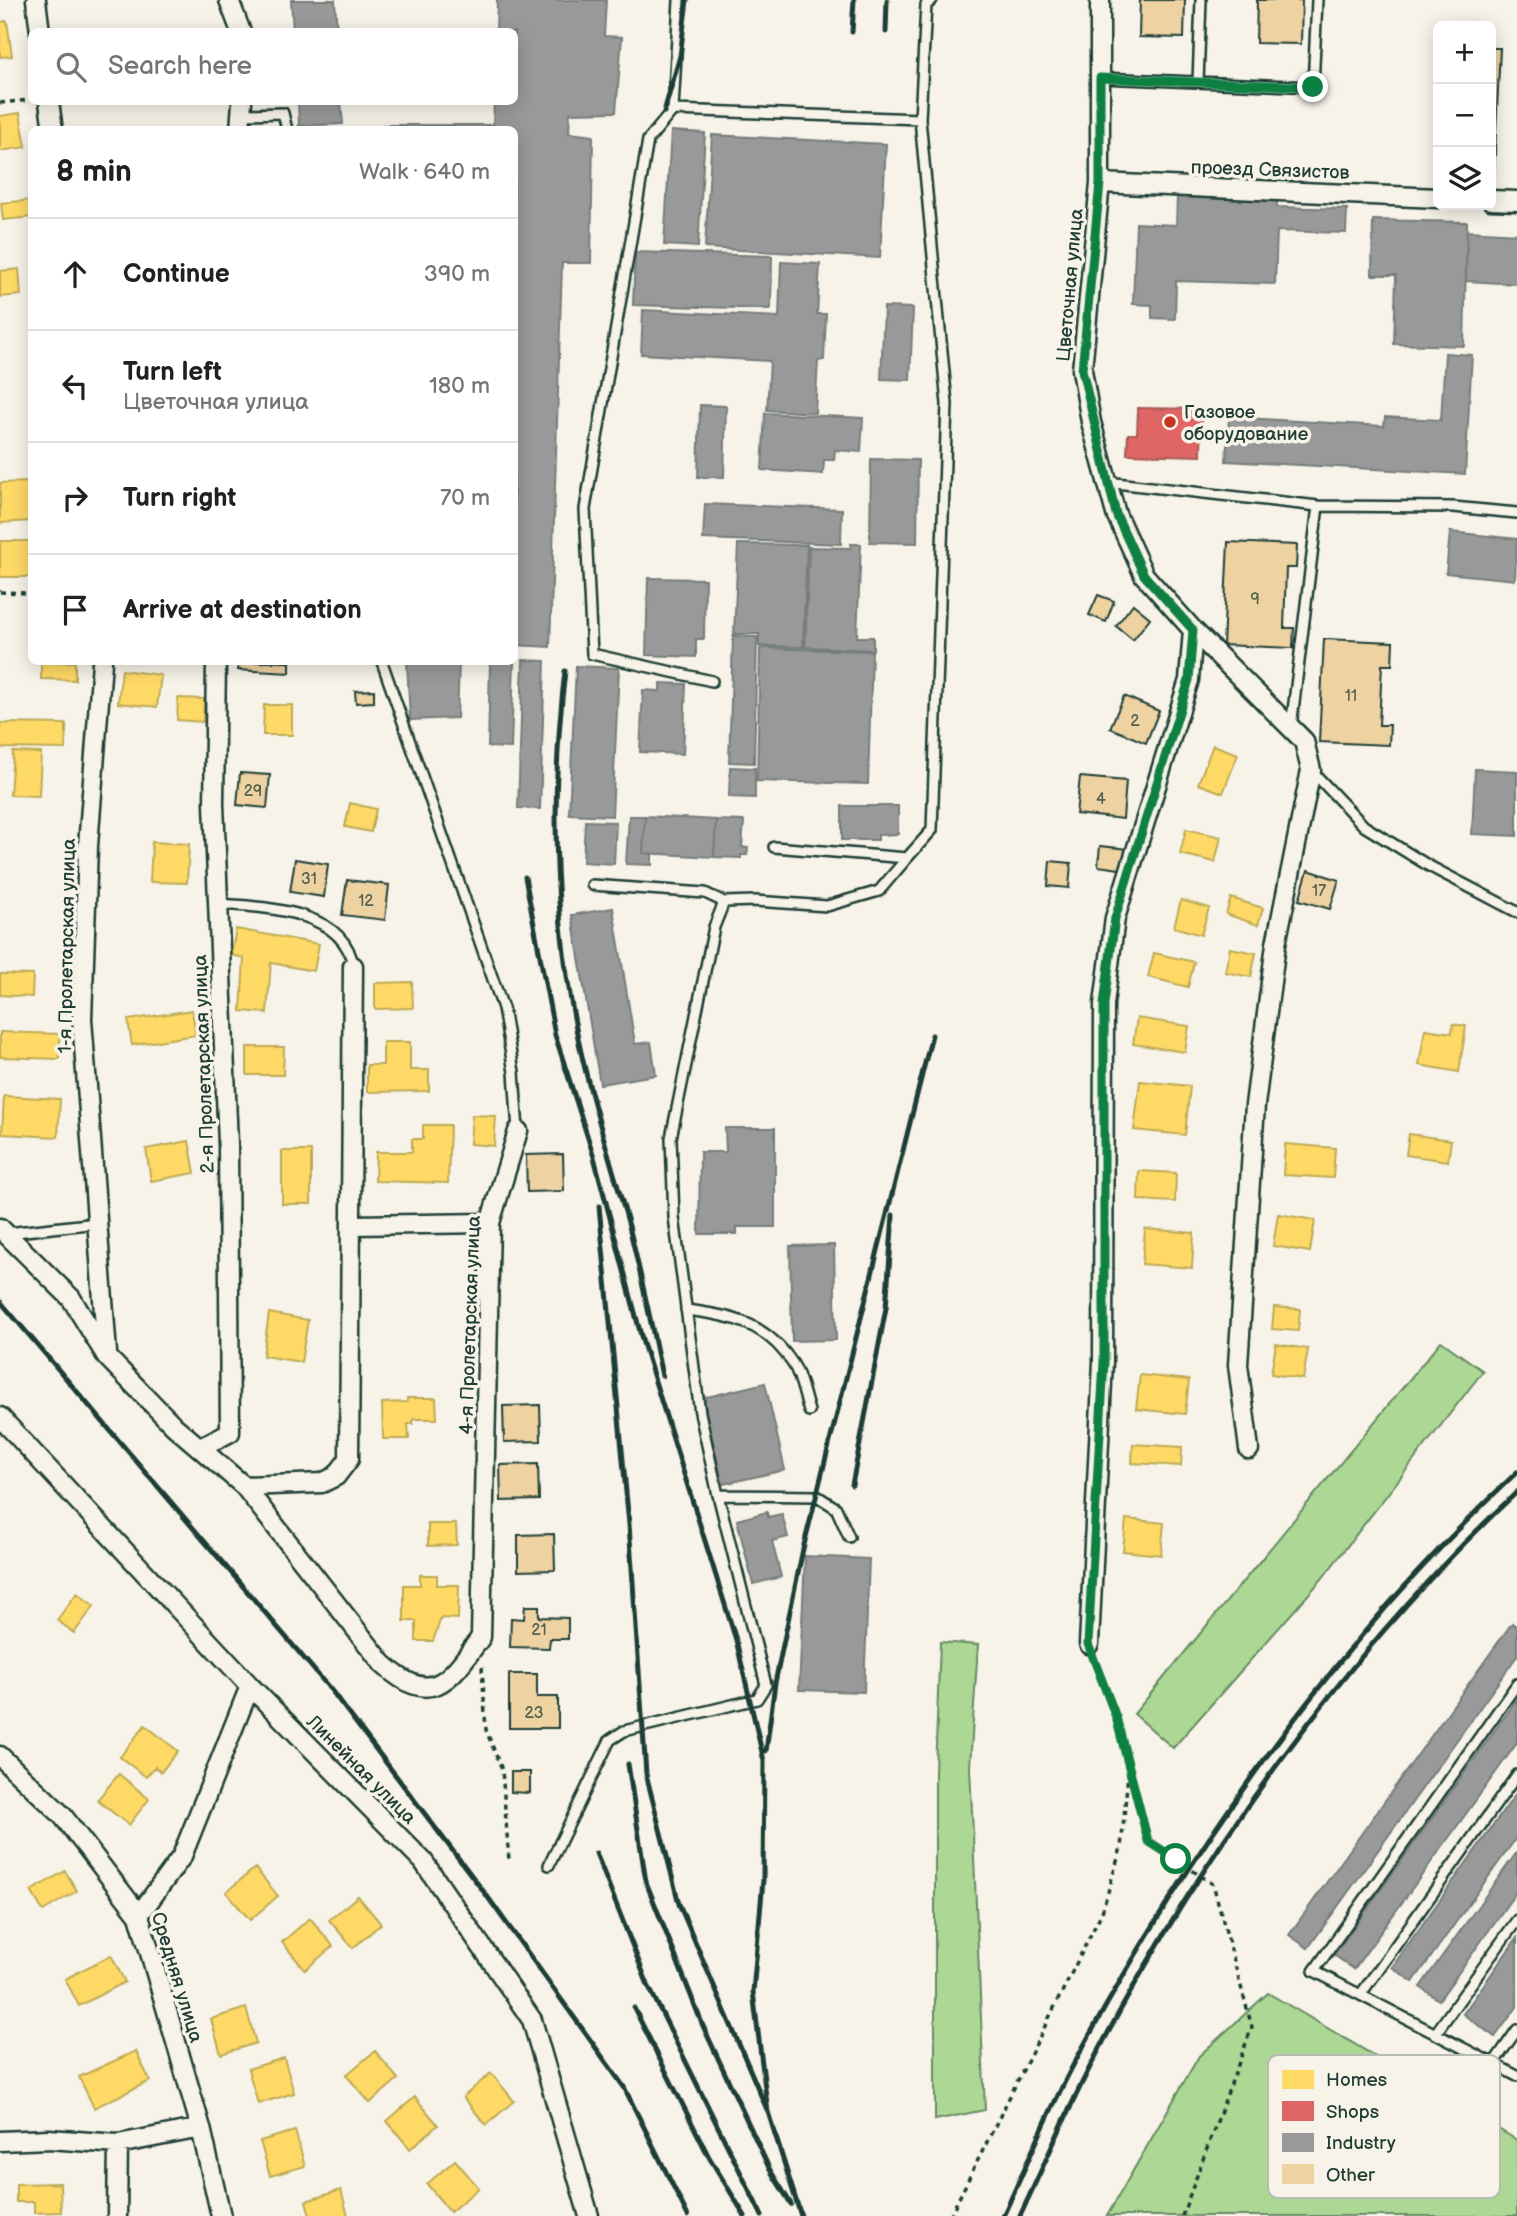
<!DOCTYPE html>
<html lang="en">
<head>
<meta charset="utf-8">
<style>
  body { margin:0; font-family:"Balsamiq Sans",sans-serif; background:#f2f2f2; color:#202124 }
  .controls { position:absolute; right:21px; top:21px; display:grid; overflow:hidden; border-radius:10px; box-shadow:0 4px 18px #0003 }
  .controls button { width:63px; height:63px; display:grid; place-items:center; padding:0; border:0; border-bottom:2px solid #e0e0e0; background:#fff; color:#202124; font:35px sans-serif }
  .stop { position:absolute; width:21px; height:21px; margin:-16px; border:5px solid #0b8043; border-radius:50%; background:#fff }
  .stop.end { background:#0b8043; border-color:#fff; box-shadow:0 2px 7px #0008 }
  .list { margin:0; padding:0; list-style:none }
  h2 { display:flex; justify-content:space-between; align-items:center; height:91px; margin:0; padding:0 28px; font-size:30px }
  h2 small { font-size:23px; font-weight:400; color:#757577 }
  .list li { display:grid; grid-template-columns:46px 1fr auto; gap:21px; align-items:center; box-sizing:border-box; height:112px; padding:0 28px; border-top:2px solid #e0e0e0 }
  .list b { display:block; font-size:26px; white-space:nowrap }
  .list p { margin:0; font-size:23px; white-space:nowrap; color:#757577 }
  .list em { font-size:23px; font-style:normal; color:#757577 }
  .icon { flex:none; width:38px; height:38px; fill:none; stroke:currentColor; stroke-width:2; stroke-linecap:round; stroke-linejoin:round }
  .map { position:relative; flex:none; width:1517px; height:2216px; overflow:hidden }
  .search { position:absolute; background:#fff; box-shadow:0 4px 18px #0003; left:28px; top:28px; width:490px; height:77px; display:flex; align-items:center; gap:18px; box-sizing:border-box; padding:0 24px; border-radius:10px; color:#757577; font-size:26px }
  .panel { position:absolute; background:#fff; box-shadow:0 4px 18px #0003; left:28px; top:126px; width:490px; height:539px; border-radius:10px }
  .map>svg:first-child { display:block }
</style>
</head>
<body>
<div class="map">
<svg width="1517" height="2216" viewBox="0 0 1517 2216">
  <rect width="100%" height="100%" fill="#f7f3e8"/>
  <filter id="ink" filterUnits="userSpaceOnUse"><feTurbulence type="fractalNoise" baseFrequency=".0143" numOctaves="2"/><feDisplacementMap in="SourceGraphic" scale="14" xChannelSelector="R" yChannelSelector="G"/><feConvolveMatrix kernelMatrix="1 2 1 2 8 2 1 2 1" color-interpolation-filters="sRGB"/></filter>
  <g filter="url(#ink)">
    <!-- green -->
    <path fill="#add794" stroke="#668a64" stroke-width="2" d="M 1441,1341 L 1483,1371 L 1321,1580 L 1173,1748 L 1134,1714 Z
      M 940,1642 L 978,1645 L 970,1766 L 985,2110 L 935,2120 L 935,1771 Z
      M 1268,1993 L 1517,2140 L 1517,2216 L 1107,2216 L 1199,2056 Z"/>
    <!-- homes -->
    <path fill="#ffd966" stroke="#bcaa57" stroke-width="2" d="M 7,21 L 12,56 L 0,57 L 0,22 Z
      M 20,113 L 26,147 L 0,151 L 0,116 Z
      M 32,200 L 32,217 L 3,220 L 1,203 Z
      M 19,269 L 21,295 L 0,297 L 0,271 Z
      M 29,482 L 31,521 L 0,523 L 0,483 Z
      M 0,541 L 32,541 L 32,577 L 0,577 Z
      M 41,662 L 75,662 L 75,680 L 41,679 Z
      M 122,670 L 161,675 L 157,707 L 118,703 Z
      M 178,698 L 204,699 L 203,722 L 177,720 Z
      M 264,705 L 292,705 L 292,735 L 263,735 Z
      M 0,723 L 66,724 L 66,749 L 0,748 Z
      M 1213,745 L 1238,754 L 1223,793 L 1198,784 Z
      M 13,752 L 41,753 L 39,796 L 10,795 Z
      M 350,803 L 376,809 L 371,832 L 345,827 Z
      M 1186,829 L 1221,837 L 1215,862 L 1180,854 Z
      M 152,842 L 189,844 L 187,883 L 150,882 Z
      M 1231,898 L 1263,908 L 1258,925 L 1226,914 Z
      M 1181,900 L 1209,908 L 1201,935 L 1174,927 Z
      M 236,929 L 319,944 L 314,971 L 271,963 L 267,1013 L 241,1011 L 244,958 L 231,955 Z
      M 1230,948 L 1256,953 L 1251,977 L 1225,972 Z
      M 1154,953 L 1194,962 L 1188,987 L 1148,977 Z
      M 0,974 L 33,975 L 32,997 L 0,995 Z
      M 412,982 L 413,1008 L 375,1009 L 375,983 Z
      M 192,1010 L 196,1035 L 132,1045 L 128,1020 Z
      M 1137,1018 L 1189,1026 L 1185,1052 L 1133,1044 Z
      M 1453,1024 L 1466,1026 L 1459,1072 L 1419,1065 L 1425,1029 L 1452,1033 Z
      M 0,1032 L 60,1034 L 59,1059 L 0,1057 Z
      M 383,1042 L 410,1042 L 410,1070 L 429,1070 L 429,1091 L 367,1092 L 367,1065 L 383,1065 Z
      M 247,1047 L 284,1047 L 283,1075 L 247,1075 Z
      M 1140,1081 L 1190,1086 L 1185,1135 L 1134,1130 Z
      M 4,1096 L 60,1099 L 58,1137 L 2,1134 Z
      M 472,1115 L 496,1116 L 494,1146 L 470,1144 Z
      M 423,1125 L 450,1125 L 448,1183 L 375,1181 L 376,1152 L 412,1152 L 412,1139 L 423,1139 Z
      M 1409,1134 L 1451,1140 L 1448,1161 L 1406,1155 Z
      M 189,1141 L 195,1173 L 151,1181 L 146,1149 Z
      M 1285,1144 L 1335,1148 L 1333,1178 L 1283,1175 Z
      M 282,1151 L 311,1151 L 311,1204 L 282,1204 Z
      M 1139,1171 L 1176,1173 L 1175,1202 L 1138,1200 Z
      M 1278,1214 L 1315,1220 L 1310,1252 L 1273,1246 Z
      M 1145,1229 L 1194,1233 L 1192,1268 L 1142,1264 Z
      M 1274,1307 L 1300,1309 L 1298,1331 L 1272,1329 Z
      M 269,1313 L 308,1320 L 301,1362 L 263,1356 Z
      M 1276,1344 L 1308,1349 L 1303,1379 L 1271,1374 Z
      M 1140,1375 L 1189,1380 L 1185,1414 L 1136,1409 Z
      M 407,1398 L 436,1398 L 437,1419 L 413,1419 L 413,1424 L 408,1424 L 409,1439 L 383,1439 L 382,1403 L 407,1402 Z
      M 1133,1444 L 1182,1447 L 1181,1466 L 1132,1463 Z
      M 1126,1519 L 1164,1523 L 1161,1555 L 1123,1551 Z
      M 428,1524 L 456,1524 L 457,1545 L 428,1546 Z
      M 420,1575 L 437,1575 L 437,1585 L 459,1585 L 458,1619 L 441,1618 L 433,1641 L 416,1641 L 416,1621 L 404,1621 L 404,1585 L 420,1585 Z
      M 77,1593 L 94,1606 L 74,1633 L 57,1620 Z
      M 145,1725 L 178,1751 L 161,1772 L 155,1767 L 146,1777 L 120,1757 Z
      M 119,1774 L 149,1799 L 129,1825 L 97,1800 Z
      M 255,1868 L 278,1896 L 250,1920 L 226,1892 Z
      M 65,1871 L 77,1891 L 43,1911 L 31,1891 Z
      M 358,1896 L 381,1924 L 353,1948 L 329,1920 Z
      M 310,1918 L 333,1946 L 305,1970 L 282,1942 Z
      M 111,1955 L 125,1982 L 79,2006 L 65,1979 Z
      M 246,2008 L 256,2043 L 221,2054 L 211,2019 Z
      M 136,2051 L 150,2081 L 94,2108 L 79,2077 Z
      M 375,2051 L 398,2079 L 370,2103 L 346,2075 Z
      M 284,2058 L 294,2093 L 258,2104 L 248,2069 Z
      M 491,2073 L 514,2101 L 486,2125 L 463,2097 Z
      M 415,2097 L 438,2125 L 410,2149 L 387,2121 Z
      M 295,2131 L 305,2166 L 270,2176 L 260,2141 Z
      M 455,2160 L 479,2188 L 450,2212 L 427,2184 Z
      M 60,2183 L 61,2212 L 34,2213 L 34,2202 L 16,2202 L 16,2184 Z
      M 341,2190 L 348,2216 L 310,2216 L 306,2201 Z"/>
    <!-- shops -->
    <path fill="#e06666" stroke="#a65a57" stroke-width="2" d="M 1138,408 L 1202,409 L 1201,456 L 1127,454 L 1128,434 L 1137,434 Z"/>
    <!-- industry -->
    <path fill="#999" stroke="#747d7b" stroke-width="2" d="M 291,0 L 335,0 L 337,32 L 293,32 Z
      M 497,0 L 606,0 L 604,36 L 622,37 L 616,112 L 570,113 L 569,133 L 593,136 L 591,263 L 562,263 L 550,647 L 514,645 L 514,130 L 383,130 L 383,125 L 493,125 L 494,102 L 514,102 L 514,32 L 496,32 Z
      M 298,102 L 341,102 L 343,124 L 299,126 Z
      M 671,131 L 705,133 L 698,247 L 664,245 Z
      M 712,135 L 886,144 L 880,258 L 705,248 Z
      M 1177,197 L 1277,200 L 1277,207 L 1347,209 L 1346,233 L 1277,231 L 1275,284 L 1176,281 L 1175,319 L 1152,318 L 1152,305 L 1133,304 L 1136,223 L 1176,225 Z
      M 1373,220 L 1467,222 L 1464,346 L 1394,344 L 1396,275 L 1372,275 Z
      M 1467,231 L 1517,234 L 1517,284 L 1466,281 Z
      M 635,252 L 772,256 L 771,309 L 633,305 Z
      M 781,262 L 820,264 L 817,314 L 826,314 L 824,360 L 818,361 L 815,413 L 767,410 L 770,361 L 641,354 L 643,310 L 779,317 Z
      M 884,307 L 913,308 L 910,380 L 881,379 Z
      M 1445,353 L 1472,355 L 1465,474 L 1226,461 L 1229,417 L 1384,426 L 1385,417 L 1441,420 Z
      M 700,405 L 726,406 L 724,477 L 698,477 Z
      M 765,413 L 863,418 L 861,452 L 835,450 L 834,460 L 824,460 L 823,474 L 762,470 Z
      M 871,459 L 918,460 L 917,543 L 870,542 Z
      M 705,504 L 842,509 L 841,544 L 703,539 Z
      M 1450,532 L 1517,539 L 1515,580 L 1446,573 Z
      M 738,544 L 807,545 L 803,647 L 759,646 L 759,634 L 734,634 Z
      M 851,544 L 861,544 L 857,637 L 873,637 L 873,650 L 805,647 L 809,547 L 851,548 Z
      M 648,578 L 705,579 L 704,639 L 696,639 L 696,657 L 646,655 Z
      M 733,636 L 757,637 L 754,763 L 729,762 Z
      M 760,648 L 872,651 L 868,784 L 757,781 Z
      M 523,660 L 545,661 L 540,809 L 518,808 Z
      M 407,662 L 459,662 L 457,718 L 410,720 Z
      M 490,662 L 514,662 L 511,748 L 488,747 Z
      M 576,666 L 619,668 L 612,816 L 569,814 Z
      M 660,683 L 686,684 L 683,754 L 640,752 L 643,690 L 660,691 Z
      M 730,767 L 755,768 L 755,798 L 729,797 Z
      M 1475,769 L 1517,771 L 1517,836 L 1472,834 Z
      M 842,806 L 898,806 L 898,834 L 878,835 L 878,840 L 842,840 Z
      M 629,816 L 645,816 L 643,853 L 652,854 L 652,865 L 626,864 Z
      M 645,816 L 716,820 L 714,857 L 643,853 Z
      M 716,820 L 744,821 L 742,847 L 748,848 L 747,855 L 741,855 L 741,858 L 714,857 Z
      M 585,821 L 616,822 L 614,864 L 583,862 Z
      M 613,908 L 635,1044 L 651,1042 L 656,1075 L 600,1084 L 572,915 Z
      M 725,1128 L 775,1128 L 775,1227 L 737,1227 L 737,1234 L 699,1234 L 700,1152 L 726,1152 Z
      M 834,1245 L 836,1340 L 792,1341 L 790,1246 Z
      M 765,1383 L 785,1470 L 723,1484 L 703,1398 Z
      M 767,1512 L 768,1517 L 782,1514 L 788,1537 L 772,1541 L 781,1577 L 753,1584 L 737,1520 Z
      M 805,1556 L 869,1559 L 864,1692 L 799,1690 Z
      M 1512,1623 L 1517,1627 L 1517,1656 L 1308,1948 L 1289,1935 Z
      M 1517,1699 L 1517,1743 L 1354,1969 L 1334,1955 Z
      M 1517,1792 L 1517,1837 L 1413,1982 L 1392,1967 Z
      M 1517,1852 L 1517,1891 L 1439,2000 L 1420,1987 Z
      M 1517,1938 L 1517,2007 L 1495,2037 L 1463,2014 Z"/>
    <!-- building -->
    <path fill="#eed2a2" stroke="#1f3d34" stroke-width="2" d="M 1140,0 L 1185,0 L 1184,38 L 1139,37 Z
      M 1257,0 L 1302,0 L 1301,44 L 1256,43 Z
      M 1491,48 L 1500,48 L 1494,173 L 1491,173 Z
      M 1228,542 L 1297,545 L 1296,568 L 1286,568 L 1284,628 L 1294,628 L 1293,648 L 1223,645 Z
      M 1098,595 L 1114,601 L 1106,622 L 1089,615 Z
      M 1133,604 L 1150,618 L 1133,640 L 1116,626 Z
      M 1324,639 L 1393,642 L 1392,665 L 1382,665 L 1379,725 L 1390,725 L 1389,745 L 1319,742 Z
      M 239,662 L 290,662 L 290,673 L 238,670 Z
      M 374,690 L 374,702 L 356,703 L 355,691 Z
      M 1124,696 L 1159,711 L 1146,743 L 1110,728 Z
      M 240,773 L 270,775 L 267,808 L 237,805 Z
      M 1080,777 L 1126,781 L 1123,819 L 1076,814 Z
      M 1100,846 L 1129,849 L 1127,870 L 1098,866 Z
      M 295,859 L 328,864 L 324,897 L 290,892 Z
      M 1050,861 L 1071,863 L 1069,888 L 1048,886 Z
      M 1308,870 L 1339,880 L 1330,909 L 1299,900 Z
      M 347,880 L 389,885 L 385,920 L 342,915 Z
      M 563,1154 L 564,1191 L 527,1192 L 526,1155 Z
      M 540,1405 L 541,1441 L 504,1442 L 503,1406 Z
      M 538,1464 L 539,1500 L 501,1501 L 500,1465 Z
      M 554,1534 L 555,1570 L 518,1571 L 518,1535 Z
      M 525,1606 L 539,1606 L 539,1617 L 568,1618 L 568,1639 L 550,1639 L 549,1648 L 510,1647 L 511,1618 L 524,1619 Z
      M 509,1674 L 537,1674 L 537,1697 L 558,1697 L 558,1728 L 509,1728 Z
      M 511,1772 L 530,1772 L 530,1793 L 511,1792 Z"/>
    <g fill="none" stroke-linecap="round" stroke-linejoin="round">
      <defs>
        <path id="lane" d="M 679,0 L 673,110 L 648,140 L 585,509 L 592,654 L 712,681
          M 1100,78 L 1313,87 L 1317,0
          M 1198,82 L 1201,0
          M 673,110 L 920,119 L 947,404 L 932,830 L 907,858 L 774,847
          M 241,114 L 283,113 L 287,130
          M 920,119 L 926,5 L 932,0
          M 1107,482 L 1318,506 L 1453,507 L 1517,513
          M 382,662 L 503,1008 L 514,1072 L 518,1131
          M 1291,727 L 1318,506
          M 1311,770 L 1364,826 L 1429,866 L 1517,912
          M 592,885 L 705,893 L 724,902
          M 218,904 C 262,907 345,909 353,966
          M 7,1233 L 97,1223
          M 686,1310 C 732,1316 766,1322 793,1364 C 801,1376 804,1396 809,1411
          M 849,1537 L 836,1508 L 817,1496 L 718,1495 L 700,1413 L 674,1217 L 671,1138 L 714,927 L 724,902 L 755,901 L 827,906 L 879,891 L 907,858
          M 1517,1684 L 1314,1971 L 1517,2076
          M 549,1865 L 610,1740 L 624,1731 L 757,1699 L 766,1685 L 718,1495
          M 1361,1994 L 1517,1775
          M 1435,2034 L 1517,1920
          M 1493,2064 L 1517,2030"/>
        <path id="street" d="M 36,0 L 40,32
          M 229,0 L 241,32
          M 1100,0 L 1100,183 L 1082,370 L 1091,422 L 1116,514 L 1144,575 L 1193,630 L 1304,741 L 1311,770 L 1276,944 L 1255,1105 L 1238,1365 L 1249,1449
          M 49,102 L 53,130
          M 240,130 L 242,102
          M 1100,183 L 1438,198
          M 1491,200 L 1517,201
          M 102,662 L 88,846 L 82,1019 L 107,1353
          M 352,1225 L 490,1223
          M 0,1228 L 71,1298 L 107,1357 L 174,1426 L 244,1486 L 383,1664 C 432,1709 450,1680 481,1637 L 490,1223 L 518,1131
          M 0,1417 L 250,1686 L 423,1861 L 532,2020 L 589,2216
          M 200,1448 L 230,1432 L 228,1144 L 214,804 L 216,662
          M 244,1486 L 322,1483 L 336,1476 L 349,1459 L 353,966
          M 1089,1644 L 1103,1362 L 1104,1004 L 1115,918 L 1189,680 L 1193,630
          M 0,1756 L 62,1815 L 139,1915 L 201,2128 L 221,2216
          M 139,1915 L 182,1856 L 250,1686
          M 0,2141 L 49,2139 L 118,2144 L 201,2128
          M 117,2216 L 118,2144"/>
      </defs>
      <!-- lane casing -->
      <use href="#lane" stroke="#1f3d34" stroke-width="14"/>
      <!-- street casing -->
      <use href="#street" stroke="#1f3d34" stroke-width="23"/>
      <!-- path -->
      <path stroke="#1f3d34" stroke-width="3.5" stroke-dasharray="5 5" stroke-linecap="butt" d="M 0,103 L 29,100
        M 0,592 L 27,593
        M 1096,1662 L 1116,1717 L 1148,1841 L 1213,1884 L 1252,2027 L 1182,2216
        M 482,1667 L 486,1730 L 502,1770 L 509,1860
        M 950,2216 L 1102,1912 L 1121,1848 L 1128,1774"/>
      <!-- lane -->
      <use href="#lane" stroke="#f7f3e8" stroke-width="9"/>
      <!-- street -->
      <use href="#street" stroke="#f7f3e8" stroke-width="18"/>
      <!-- rail -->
      <path stroke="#1f3d34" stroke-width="5" d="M 852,32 L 854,0
        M 886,32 L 887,0
        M 664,112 L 680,56 L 687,0
        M 565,671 C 550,798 553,927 581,1052 C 594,1110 613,1168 629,1226 C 641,1276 652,1326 662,1376
        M 525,877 L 555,1035 L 594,1157 L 643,1343 L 736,1640 L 764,1761 L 763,1880 L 753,1992 L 768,2112
        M 599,1206 L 629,1524 L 646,1774 L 679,1904 L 768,2112 L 801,2216
        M 0,1301 L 331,1690 L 487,1896 L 624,2087 L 688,2216
        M 852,1485 L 886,1308 L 893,1215
        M 766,1751 L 775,1683 L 803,1549 L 932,1035
        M 628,1764 L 646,1882 L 703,2026 L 770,2170 L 791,2204
        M 596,1853 L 648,1985 L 762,2216
        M 634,2008 L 709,2157 L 745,2216
        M 1003,2216 C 1028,2163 1049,2109 1077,2058 C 1194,1842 1338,1639 1517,1472
        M 1020,2216 C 1043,2167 1065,2116 1090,2067 C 1196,1861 1347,1650 1517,1492"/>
    </g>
  </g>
  <g fill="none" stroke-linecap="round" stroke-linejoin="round" filter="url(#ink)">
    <!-- route -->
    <path stroke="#0b8043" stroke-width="9" d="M 1176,1859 L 1148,1841 L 1116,1717 L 1088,1644 L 1104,1362 L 1104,1004 L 1115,918 L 1189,680 L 1193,630 L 1144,575 L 1116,514 L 1082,370 L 1100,183 L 1100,78 L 1313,87"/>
  </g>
  <!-- markers -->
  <circle fill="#c8321e" stroke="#f7f3e8" stroke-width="2.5" cx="1170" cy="422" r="7"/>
  <g text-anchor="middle" stroke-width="7" stroke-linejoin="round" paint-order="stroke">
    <!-- number labels -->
    <g font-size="16" fill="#536250">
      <text x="1255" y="604">9</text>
      <text x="1351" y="701">11</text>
      <text x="1135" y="726">2</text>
      <text x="253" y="796">29</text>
      <text x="1101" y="804">4</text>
      <text x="309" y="884">31</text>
      <text x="1319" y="896">17</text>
      <text x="366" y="906">12</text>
      <text x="539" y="1635">21</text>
      <text x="534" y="1718">23</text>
    </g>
    <!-- street labels -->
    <g font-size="19" fill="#1f3d34" stroke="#f7f3e8">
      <text transform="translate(1270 169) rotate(2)" y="7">проезд Связистов</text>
      <text transform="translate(1069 285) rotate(-85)" y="7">Цветочная улица</text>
      <text transform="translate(66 946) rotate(-89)" y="7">1-я Пролетарская улица</text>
      <text transform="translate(203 1064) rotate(-92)" y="7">2-я Пролетарская улица</text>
      <text transform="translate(469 1325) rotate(-88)" y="7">4-я Пролетарская улица</text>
      <text transform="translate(362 1769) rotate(45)" y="7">Линейная улица</text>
      <text transform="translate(178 1977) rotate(73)" y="7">Средняя улица</text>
    </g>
    <!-- poi labels -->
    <g font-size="19" fill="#1f3d34" stroke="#f7f3e8" text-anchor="start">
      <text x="1184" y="418">Газовое<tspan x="1184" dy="22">оборудование</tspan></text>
    </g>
  </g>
  <!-- legend -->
  <rect x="1268" y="2055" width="232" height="143" rx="10" fill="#f7f3e8" stroke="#b6bcb2" stroke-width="2"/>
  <rect x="1282" y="2070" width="32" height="19" fill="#ffd966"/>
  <rect x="1282" y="2101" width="32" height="20" fill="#e06666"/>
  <rect x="1282" y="2133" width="32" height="19" fill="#999"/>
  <rect x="1282" y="2164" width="32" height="20" fill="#eed2a2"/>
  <g font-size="19" fill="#1f3d34">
    <text x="1326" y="2086">Homes</text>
    <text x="1326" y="2118">Shops</text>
    <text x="1326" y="2149">Industry</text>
    <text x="1326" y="2181">Other</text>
  </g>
</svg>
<div class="controls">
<button>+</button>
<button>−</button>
<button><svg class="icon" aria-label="layers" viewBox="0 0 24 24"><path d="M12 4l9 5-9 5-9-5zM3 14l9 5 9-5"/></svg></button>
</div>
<div class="stop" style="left:1176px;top:1859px"></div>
<div class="stop end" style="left:1313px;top:87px"></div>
<div class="search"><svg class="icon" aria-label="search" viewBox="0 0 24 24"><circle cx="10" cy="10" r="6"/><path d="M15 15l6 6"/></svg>Search here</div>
<section class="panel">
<h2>8 min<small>Walk · 640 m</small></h2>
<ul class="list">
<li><svg class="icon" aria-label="ahead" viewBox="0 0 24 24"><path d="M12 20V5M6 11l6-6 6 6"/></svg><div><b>Continue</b></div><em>390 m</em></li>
<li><svg class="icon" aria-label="left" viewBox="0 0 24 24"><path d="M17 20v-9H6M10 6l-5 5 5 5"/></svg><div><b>Turn left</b><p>Цветочная улица</p></div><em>180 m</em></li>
<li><svg class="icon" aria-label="right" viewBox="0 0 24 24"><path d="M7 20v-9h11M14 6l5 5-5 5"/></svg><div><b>Turn right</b></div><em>70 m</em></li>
<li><svg class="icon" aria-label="arrive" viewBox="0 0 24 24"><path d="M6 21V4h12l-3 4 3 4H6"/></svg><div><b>Arrive at destination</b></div></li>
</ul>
</section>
</div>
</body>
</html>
